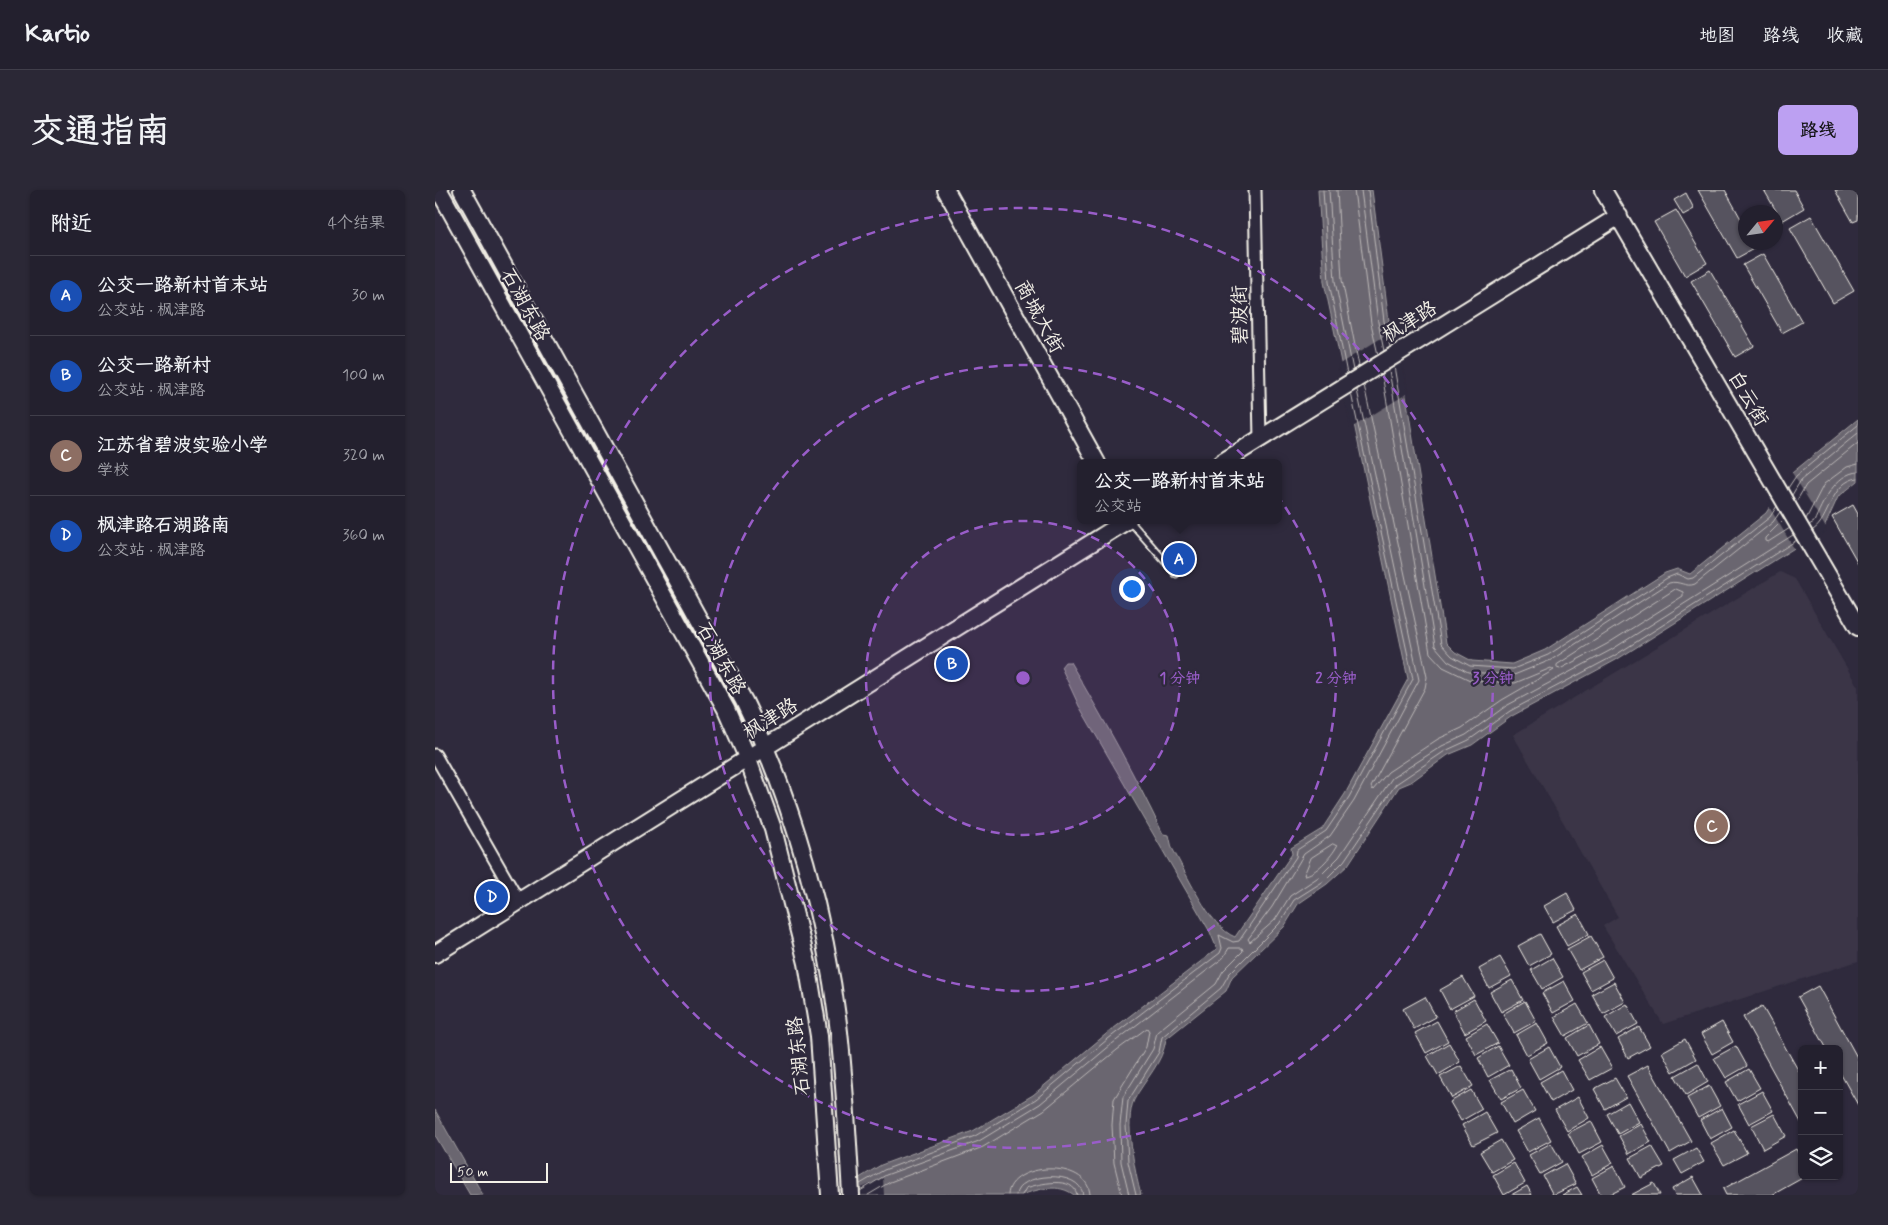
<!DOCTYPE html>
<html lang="zh">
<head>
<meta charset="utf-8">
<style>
  body { margin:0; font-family:Mynerve,"LXGW WenKai TC",sans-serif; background:#2b2836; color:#f1f3f6 }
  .controls { position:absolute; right:15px; bottom:15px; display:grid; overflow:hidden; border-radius:8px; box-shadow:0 1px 4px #0004 }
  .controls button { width:45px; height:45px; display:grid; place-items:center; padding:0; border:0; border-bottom:1px solid #403e4a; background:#23202e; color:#f1f3f6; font:25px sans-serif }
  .compass { position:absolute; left:1303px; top:15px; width:45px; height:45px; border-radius:50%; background:#23202e; box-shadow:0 1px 4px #0004; rotate:61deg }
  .scale { position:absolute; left:15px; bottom:12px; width:98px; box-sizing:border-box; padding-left:5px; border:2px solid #f4f1e8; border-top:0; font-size:14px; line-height:18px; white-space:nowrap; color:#f4f1e8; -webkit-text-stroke:4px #2f2a3d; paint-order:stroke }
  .you { position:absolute; left:696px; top:398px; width:18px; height:18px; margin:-12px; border:4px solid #fff; border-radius:50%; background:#1a73e8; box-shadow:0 0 0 8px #1a73e833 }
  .badge { display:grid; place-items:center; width:32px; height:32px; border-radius:50%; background:#bca0f2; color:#fff; font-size:16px; font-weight:700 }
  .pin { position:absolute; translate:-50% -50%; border:2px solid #fff; box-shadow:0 1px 5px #0006 }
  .popup { position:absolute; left:642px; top:269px; width:205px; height:65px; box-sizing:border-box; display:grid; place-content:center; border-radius:8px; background:#23202e; filter:drop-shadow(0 1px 4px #0005); font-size:16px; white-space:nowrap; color:#a3a3aa }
  .popup b { font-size:19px; color:#f1f3f6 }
  .popup::after { content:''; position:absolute; left:50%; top:100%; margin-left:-10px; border:10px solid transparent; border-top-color:#23202e }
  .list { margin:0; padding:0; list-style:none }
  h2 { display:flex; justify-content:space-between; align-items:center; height:65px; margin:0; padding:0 20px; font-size:21px }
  h2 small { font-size:16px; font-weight:400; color:#a3a3aa }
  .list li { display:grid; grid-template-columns:32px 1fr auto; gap:15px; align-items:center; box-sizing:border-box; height:80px; padding:0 20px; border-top:1px solid #403e4a }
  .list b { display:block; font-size:19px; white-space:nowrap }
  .list p { margin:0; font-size:16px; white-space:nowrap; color:#a3a3aa }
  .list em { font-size:16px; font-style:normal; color:#a3a3aa }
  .icon { flex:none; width:28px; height:28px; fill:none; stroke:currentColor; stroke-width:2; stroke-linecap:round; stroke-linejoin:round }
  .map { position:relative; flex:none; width:1423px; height:1005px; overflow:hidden; border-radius:8px }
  header { display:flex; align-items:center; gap:30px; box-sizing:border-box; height:70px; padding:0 25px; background:#23202e; border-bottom:1px solid #403e4a }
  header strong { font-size:24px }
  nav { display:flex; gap:28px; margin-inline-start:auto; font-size:18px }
  .intro { display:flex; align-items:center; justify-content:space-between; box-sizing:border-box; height:120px; padding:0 30px }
  h1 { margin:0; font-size:35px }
  .button { padding:12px 22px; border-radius:8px; background:#bca0f2; color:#111; font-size:18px; font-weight:700 }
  main { display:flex; gap:30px; padding:0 30px }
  aside { flex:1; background:#23202e; border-radius:8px; box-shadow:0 1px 4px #0004 }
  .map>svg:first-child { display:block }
</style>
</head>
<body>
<header>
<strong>Kartio</strong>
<nav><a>地图</a><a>路线</a><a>收藏</a></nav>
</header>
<div class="intro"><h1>交通指南</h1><a class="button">路线</a></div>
<main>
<aside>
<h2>附近<small>4个结果</small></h2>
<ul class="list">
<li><span class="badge" style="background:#1a4fb4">A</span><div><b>公交一路新村首末站</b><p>公交站 · 枫津路</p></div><em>30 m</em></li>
<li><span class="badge" style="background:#1a4fb4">B</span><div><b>公交一路新村</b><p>公交站 · 枫津路</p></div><em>100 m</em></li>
<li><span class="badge" style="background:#8d6e63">C</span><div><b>江苏省碧波实验小学</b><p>学校</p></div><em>320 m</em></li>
<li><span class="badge" style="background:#1a4fb4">D</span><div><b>枫津路石湖路南</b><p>公交站 · 枫津路</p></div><em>360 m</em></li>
</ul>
</aside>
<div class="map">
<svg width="1423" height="1005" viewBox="0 0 1423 1005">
  <rect width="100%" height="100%" fill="#2f2a3d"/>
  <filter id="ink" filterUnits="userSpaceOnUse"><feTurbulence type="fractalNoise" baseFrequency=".02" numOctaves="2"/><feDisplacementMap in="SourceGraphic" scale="10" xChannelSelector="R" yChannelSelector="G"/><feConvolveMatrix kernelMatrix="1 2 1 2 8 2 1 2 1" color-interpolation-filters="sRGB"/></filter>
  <g filter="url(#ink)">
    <!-- built -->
    <path fill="#3b3647" d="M 1345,382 L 1360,389 L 1423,497 L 1423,771 L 1228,834 L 1168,736 L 1183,727 L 1078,545 Z"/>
    <!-- water -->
    <path fill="#6a6670" stroke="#a19ea0" d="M 883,0 L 937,0 L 954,131 L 971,206 L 1011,453 L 1020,462 L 1037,471 L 1077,474 L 1110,460 L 1230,383 L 1242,379 L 1255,384 L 1331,323 L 1357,283 L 1423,229 L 1423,291 L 1403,307 L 1388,340 L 1181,470 L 1077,526 L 1037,555 L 1013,565 L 976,592 L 964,597 L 913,675 L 892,694 L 863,714 L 849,737 L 797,787 L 791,801 L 731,849 C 728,873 710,889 699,910 C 689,930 700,983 706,1005 L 639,1005 C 624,993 604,999 586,1005 L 396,1005 L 446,975 L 538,941 L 598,905 L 670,845 L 782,759 L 775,742 L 644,516 L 626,477 L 630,472 L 635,472 C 668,528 700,585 728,644 L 734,645 L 737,658 C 751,682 774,737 800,747 L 857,664 L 856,658 L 887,639 L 910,604 L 973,489 L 889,92 Z
      M 0,920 L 48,1005 L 35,1005 L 0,945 Z"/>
    <!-- pier -->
    <path fill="#2f2a3d" d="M 959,140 L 973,203 L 916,238 L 903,175 Z
      M 1356,281 L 1391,338 L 1390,342 L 1360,360 L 1333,315 Z
      M 448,988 L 449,1005 L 411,1005 Z"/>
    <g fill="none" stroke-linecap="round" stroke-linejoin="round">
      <!-- shore -->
      <path stroke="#bdb9b8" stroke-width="1" d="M 888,0 L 894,92 L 912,184
        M 894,0 L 900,91 L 918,180
        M 902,0 L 907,90 L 924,176
        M 919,0 L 936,133 L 943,165
        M 926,0 L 943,132 L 949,161
        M 933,0 L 949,131 L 955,157
        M 959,176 L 1006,454 L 1017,466 L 1035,476 L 1078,479 L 1113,465 L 1232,388 L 1242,384 L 1253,389 L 1258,388 L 1335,327 L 1342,316
        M 954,180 L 1000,456 L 1013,471 L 1033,482 L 1079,485 L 1116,470 L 1234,393 C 1244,390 1251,398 1260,394 L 1338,332 L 1345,322
        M 929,195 L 992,487 L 990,498 L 936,597 L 938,600 L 953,582 L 1003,549 L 1027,538 L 1067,510 L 1119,480 L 1116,478 L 1080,493 L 1035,490 L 1008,477 L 995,463 L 947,184
        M 922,200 L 984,490 L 919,611 L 895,646 L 869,664 L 837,717 L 813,749 L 815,752 L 840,730 L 855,706 L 885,686 L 904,667 L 957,588 L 1007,556 L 1031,545 L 1071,516 L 1176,460 L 1358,345
        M 1353,298 L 1361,286 L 1423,235
        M 1357,305 L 1366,290 L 1423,243
        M 1361,312 L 1371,295 L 1423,253
        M 1349,329 L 1330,348 L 1330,351 L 1333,352 L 1355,338
        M 1371,329 L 1389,294 L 1412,277 L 1423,274
        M 1374,335 L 1379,332 C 1387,314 1400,283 1423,282
        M 1378,340 C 1395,330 1395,291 1423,288
        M 1241,399 L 1248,402 L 1248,406 L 1172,454 L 1125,479 L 1122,478 L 1122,475 Z
        M 898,654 L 902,656 C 897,666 880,685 869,685 L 876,668 Z
        M 425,994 L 449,980 L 540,946 L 601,909 L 673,849 L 785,763 L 787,758 L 784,745 L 798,752 L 804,751 L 861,667 L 862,660 L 891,641 L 914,607 L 978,489 L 916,203
        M 425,1001 L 451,985 L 544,951 L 605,914 L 677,854 L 788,768 L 794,758 L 807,758 L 808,761 L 788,781 L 781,794 L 722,842 L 718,859 L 688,907 L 685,935 L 686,972 L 694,1005
        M 433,1005 L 455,992 L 548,957 L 609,920 L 682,860 L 712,838 L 714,841 L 711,857 L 679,909 L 677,935 L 679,973 L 687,1005
        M 573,1005 C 574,972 654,968 655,1005
        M 581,1005 C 582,983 646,978 648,1005
        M 587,1005 L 591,998 C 603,994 639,985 642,1005
        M 701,1005 L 693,972 L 691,935 L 693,911 L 724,862 L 727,847 L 786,798 L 794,784 L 844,734 L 859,710 L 889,691 L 909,671 L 961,594 L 1010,561 L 1034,550 L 1075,521 L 1179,466 L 1362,350"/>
    </g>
    <!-- building -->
    <path fill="#56525f" stroke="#f4f1e8" d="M 1263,0 L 1290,0 L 1310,36 L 1310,52 L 1320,52 L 1322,57 L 1302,68 Z
      M 1329,0 L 1359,0 L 1369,18 L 1347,31 Z
      M 1400,0 L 1423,0 L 1423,30 L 1418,32 Z
      M 1251,3 L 1259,19 L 1248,25 L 1239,10 Z
      M 1241,20 L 1272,73 L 1250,86 L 1219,32 Z
      M 1376,26 L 1419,101 L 1398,113 L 1355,38 Z
      M 1328,64 L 1367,132 L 1347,143 L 1308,75 Z
      M 1275,80 L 1319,156 L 1300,167 L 1256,91 Z
      M 1418,315 L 1423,324 L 1423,373 L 1397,327 Z
      M 1132,703 L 1141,720 L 1118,732 L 1109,716 Z
      M 1143,724 L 1154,744 L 1132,756 L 1121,736 Z
      M 1105,744 L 1116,764 L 1094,776 L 1083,756 Z
      M 1156,746 L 1168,767 L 1144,780 L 1132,759 Z
      M 1065,767 L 1076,786 L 1054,798 L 1044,779 Z
      M 1117,768 L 1128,787 L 1107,799 L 1096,780 Z
      M 1168,770 L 1178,788 L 1156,800 L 1146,782 Z
      M 1028,787 L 1039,806 L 1015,819 L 1005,800 Z
      M 1077,790 L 1088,810 L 1066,822 L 1055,802 Z
      M 1129,791 L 1140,811 L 1118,823 L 1107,803 Z
      M 1179,792 L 1190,812 L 1168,824 L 1157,804 Z
      M 1383,796 L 1423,869 L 1423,915 L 1404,881 L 1404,859 L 1392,859 L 1363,807 Z
      M 990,807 L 1001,827 L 979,839 L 968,819 Z
      M 1039,809 L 1051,831 L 1030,843 L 1018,821 Z
      M 1090,811 L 1101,831 L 1079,843 L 1068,824 Z
      M 1142,814 L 1153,833 L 1130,846 L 1119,827 Z
      M 1192,814 L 1203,834 L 1181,846 L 1170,827 Z
      M 1327,816 L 1367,887 L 1367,934 L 1308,827 Z
      M 1002,831 L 1013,851 L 991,863 L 980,843 Z
      M 1287,832 L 1298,852 L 1277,864 L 1266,844 Z
      M 1102,833 L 1113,853 L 1092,865 L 1081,845 Z
      M 1052,834 L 1063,853 L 1041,865 L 1031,846 Z
      M 1154,835 L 1164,854 L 1142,866 L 1132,848 Z
      M 1204,837 L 1215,856 L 1193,868 L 1183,849 Z
      M 1250,849 L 1261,869 L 1238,882 L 1227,862 Z
      M 1014,853 L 1025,872 L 1003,885 L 992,866 Z
      M 1063,856 L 1074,875 L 1053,887 L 1043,868 Z
      M 1301,856 L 1312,876 L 1291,888 L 1279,868 Z
      M 1114,857 L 1125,877 L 1104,889 L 1093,869 Z
      M 1165,857 L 1177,878 L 1155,890 L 1143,870 Z
      M 1263,873 L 1273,892 L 1251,905 L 1240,886 Z
      M 1213,875 L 1256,951 L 1235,963 L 1192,886 Z
      M 1026,876 L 1038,896 L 1017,908 L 1005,887 Z
      M 1076,879 L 1086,898 L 1066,909 L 1055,890 Z
      M 1314,879 L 1325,898 L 1302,911 L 1291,892 Z
      M 1126,880 L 1137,900 L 1116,912 L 1105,892 Z
      M 1180,888 L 1191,907 L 1170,919 L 1159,899 Z
      M 1274,896 L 1285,916 L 1263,928 L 1252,908 Z
      M 1036,900 L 1047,919 L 1026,931 L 1015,912 Z
      M 1088,900 L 1100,921 L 1078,934 L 1066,912 Z
      M 1327,901 L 1338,921 L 1314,934 L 1303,914 Z
      M 1143,907 L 1154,928 L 1132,941 L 1120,920 Z
      M 1193,912 L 1204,932 L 1183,944 L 1172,924 Z
      M 1287,918 L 1297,937 L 1275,949 L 1265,930 Z
      M 1050,922 L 1062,943 L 1038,955 L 1027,935 Z
      M 1339,924 L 1351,946 L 1328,959 L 1316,936 Z
      M 1104,928 L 1116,950 L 1093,962 L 1081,941 Z
      M 1156,931 L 1167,952 L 1144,964 L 1133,943 Z
      M 1206,934 L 1216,952 L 1194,964 L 1184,946 Z
      M 1299,940 L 1312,963 L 1289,975 L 1276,953 Z
      M 1066,950 L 1078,970 L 1057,982 L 1045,962 Z
      M 1116,953 L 1127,972 L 1105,984 L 1094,965 Z
      M 1168,955 L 1178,973 L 1157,985 L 1147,967 Z
      M 1217,956 L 1229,976 L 1206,988 L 1195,968 Z
      M 1261,958 L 1269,972 L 1247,984 L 1239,970 Z
      M 1361,959 L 1367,970 L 1367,986 L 1371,986 L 1337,1005 L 1291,1005 L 1288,999 Z
      M 1079,973 L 1090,993 L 1069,1005 L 1058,985 Z
      M 1130,974 L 1141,994 L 1118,1005 L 1108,986 Z
      M 1179,976 L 1190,997 L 1174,1005 L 1166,1005 L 1157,988 Z
      M 1258,987 L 1268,1005 L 1240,1005 L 1237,999 Z
      M 1219,993 L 1225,1005 L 1196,1005 Z
      M 1092,996 L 1097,1005 L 1076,1005 Z
      M 1142,997 L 1147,1005 L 1127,1005 Z"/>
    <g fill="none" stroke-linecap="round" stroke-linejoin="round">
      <defs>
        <path id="lane" d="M 694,330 L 741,384"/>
        <path id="street" d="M 820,0 L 825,249
          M 0,565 L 84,712"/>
        <path id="secondary" d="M 4,0 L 291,519 L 312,567 L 338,639 L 372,773 L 384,846 L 395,1005
          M 27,0 L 309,511 C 359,613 391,730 404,842 C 410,896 413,951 416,1005
          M 511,0 L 662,273
          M 1168,0 L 1423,437
          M 786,273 L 1184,26
          M 0,764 L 693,330"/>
      </defs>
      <!-- lane casing -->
      <use href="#lane" stroke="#f4f1e8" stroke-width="9"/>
      <!-- street casing -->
      <use href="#street" stroke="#f4f1e8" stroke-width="15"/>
      <!-- secondary casing -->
      <use href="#secondary" stroke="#f4f1e8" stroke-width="20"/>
      <!-- lane -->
      <use href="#lane" stroke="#2f2a3d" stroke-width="5.5"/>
      <!-- street -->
      <use href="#street" stroke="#2f2a3d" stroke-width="11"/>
      <!-- secondary -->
      <use href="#secondary" stroke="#2f2a3d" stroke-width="16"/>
    </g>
  </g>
  <!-- distance rings -->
  <circle cx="588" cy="488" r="157" fill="#995dc9" fill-opacity=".12"/>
  <g fill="none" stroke="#995dc9" stroke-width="2.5" stroke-dasharray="9 6">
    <circle cx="588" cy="488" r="157"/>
    <circle cx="588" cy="488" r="313"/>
    <circle cx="588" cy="488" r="470"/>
  </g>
  <g text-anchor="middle" stroke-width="4.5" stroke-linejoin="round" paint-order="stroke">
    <!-- street labels -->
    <g font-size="20" fill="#f4f1e8" stroke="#2f2a3d">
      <text transform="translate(91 114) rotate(61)" y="7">石湖东路</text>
      <text transform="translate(804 125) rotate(-91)" y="7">碧波街</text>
      <text transform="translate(605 126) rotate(61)" y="7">商城大街</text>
      <text transform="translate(974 131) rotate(-32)" y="7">枫津路</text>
      <text transform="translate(1314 208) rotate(60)" y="7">白云街</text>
      <text transform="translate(287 468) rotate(61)" y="7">石湖东路</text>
      <text transform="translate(335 528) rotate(-32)" y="7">枫津路</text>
      <text transform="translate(363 866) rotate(-96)" y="7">石湖东路</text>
    </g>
  </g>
  <circle cx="588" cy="488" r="8" fill="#995dc9" stroke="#2f2a3d" stroke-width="2.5"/>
  <g font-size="15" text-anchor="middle" font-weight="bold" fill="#995dc9" stroke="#2f2a3d" stroke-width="4.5" stroke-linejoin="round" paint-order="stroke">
    <text x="745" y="493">1 分钟</text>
    <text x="901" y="493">2 分钟</text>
    <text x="1058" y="493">3 分钟</text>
  </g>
</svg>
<div class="controls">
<button>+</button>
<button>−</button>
<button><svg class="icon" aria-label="layers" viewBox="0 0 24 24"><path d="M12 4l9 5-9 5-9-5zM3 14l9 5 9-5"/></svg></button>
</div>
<svg class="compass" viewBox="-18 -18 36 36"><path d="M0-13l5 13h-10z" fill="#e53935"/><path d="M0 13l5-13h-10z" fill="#a3a3aa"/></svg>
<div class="scale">50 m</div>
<div class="you"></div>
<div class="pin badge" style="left:744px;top:369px;background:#1a4fb4">A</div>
<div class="popup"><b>公交一路新村首末站</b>公交站</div>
<div class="pin badge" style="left:517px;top:474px;background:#1a4fb4">B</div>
<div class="pin badge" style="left:1277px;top:636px;background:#8d6e63">C</div>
<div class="pin badge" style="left:57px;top:707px;background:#1a4fb4">D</div>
</div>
</main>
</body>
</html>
